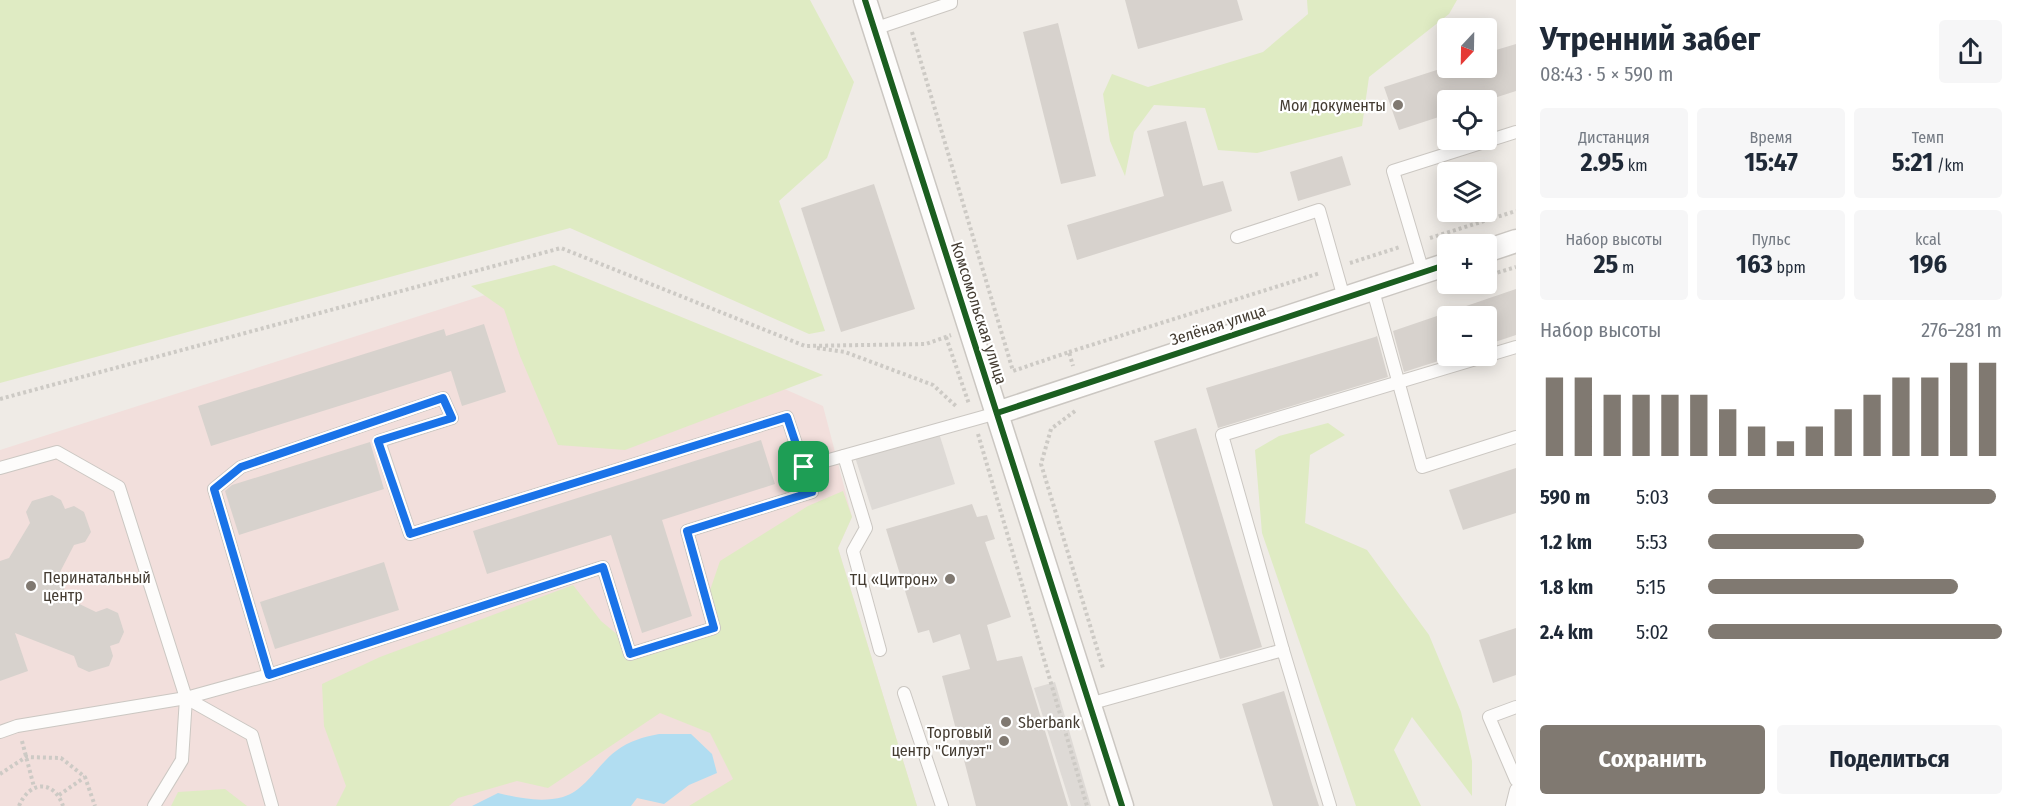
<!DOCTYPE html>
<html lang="ru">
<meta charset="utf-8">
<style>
:root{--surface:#fff;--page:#f6f6f7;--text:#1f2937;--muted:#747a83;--accent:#807971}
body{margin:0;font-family:"Fira Sans Condensed",sans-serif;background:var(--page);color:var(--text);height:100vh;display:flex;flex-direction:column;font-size:22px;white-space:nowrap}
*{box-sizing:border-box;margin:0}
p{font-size:20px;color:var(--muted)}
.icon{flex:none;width:33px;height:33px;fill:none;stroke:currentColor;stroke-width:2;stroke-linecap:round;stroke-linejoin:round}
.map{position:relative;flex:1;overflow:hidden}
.panel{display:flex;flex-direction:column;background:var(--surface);width:510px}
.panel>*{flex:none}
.needle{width:39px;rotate:202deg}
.tools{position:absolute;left:1437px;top:18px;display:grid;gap:12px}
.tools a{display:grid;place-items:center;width:60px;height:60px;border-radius:6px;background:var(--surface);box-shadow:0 3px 15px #0003;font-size:30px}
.pin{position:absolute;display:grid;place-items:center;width:51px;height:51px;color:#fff;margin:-26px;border-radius:12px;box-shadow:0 3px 9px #0006}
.round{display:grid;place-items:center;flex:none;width:63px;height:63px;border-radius:6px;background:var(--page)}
.overview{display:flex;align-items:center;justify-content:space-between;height:102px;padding:0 24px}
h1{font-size:33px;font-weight:700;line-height:45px}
.figures{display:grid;grid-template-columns:repeat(3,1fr);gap:9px;height:102px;padding:6px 24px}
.figures div{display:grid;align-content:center;border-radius:6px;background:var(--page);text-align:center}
.figures b{font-size:26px;font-weight:700}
.figures small{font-size:16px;font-weight:400}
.figures p{font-size:16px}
.chart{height:168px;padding:12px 24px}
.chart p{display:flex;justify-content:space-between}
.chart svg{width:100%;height:108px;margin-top:6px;stroke:var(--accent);stroke-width:6}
.primary-button{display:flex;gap:12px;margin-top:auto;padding:12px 24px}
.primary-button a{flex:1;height:69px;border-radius:6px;background:var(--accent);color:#fff;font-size:24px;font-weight:700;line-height:69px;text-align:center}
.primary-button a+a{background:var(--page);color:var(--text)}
ul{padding:0 24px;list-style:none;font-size:20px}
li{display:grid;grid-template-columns:96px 72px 1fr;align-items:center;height:45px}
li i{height:15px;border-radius:8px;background:var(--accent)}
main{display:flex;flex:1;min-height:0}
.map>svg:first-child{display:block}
.medical{fill:#f2dfdc}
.green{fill:#dfebc3}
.parking{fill:#dedad6}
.water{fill:#b1ddf1}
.building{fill:#d7d2cd}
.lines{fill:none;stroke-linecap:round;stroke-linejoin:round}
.service-casing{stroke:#cbc7c2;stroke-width:14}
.minor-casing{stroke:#cbc7c2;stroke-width:25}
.path{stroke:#cdcac5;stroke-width:4;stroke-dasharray:3 3;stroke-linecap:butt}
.service{stroke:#fdfcfb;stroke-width:12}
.minor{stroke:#fdfcfb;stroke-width:22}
.cycleway-casing{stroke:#fff;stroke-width:10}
.cycleway{stroke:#1b5e20;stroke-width:6}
.route-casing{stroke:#fff;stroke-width:12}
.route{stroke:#1a73e8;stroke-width:8}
.poi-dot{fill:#807971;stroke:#fff;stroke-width:2}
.labels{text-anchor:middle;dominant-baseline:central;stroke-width:4.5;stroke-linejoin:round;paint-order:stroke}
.poi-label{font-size:16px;fill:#443c32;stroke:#fff;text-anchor:end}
.street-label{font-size:16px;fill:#443c32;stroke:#fff}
</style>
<main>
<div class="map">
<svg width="1516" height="806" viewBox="0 0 1516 806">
<rect width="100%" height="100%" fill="#efebe6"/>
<path class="medical" d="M 535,279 L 823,406 L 852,517 L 838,548 L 917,806 L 0,806 L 0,450 Z"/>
<g class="green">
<path d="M 0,0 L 810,0 L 854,82 L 827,158 L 779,201 L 825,331 L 809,334 L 570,228 L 0,383 Z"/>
<path d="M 1307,0 L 1457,0 L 1449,14 L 1369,77 L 1362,126 L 1257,153 L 1218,150 L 1205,108 L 1154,105 L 1134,132 L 1125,176 L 1110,141 L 1103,94 L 1112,74 L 1148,87 L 1263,52 L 1308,14 Z"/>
<path d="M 554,265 L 823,375 L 625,450 L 558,445 L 520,356 L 504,309 L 471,286 Z"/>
<path d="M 1328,423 L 1345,435 L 1310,455 L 1305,523 L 1367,550 L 1429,635 L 1461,712 L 1472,761 L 1472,796 L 1412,717 L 1394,750 L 1421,806 L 1356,806 L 1262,533 L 1255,450 L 1279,436 Z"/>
<path d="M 843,491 L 852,517 L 838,548 L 917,806 L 689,806 L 733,779 L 710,733 L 660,713 L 548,788 L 517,781 L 458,798 L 449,806 L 336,806 L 346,786 L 324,726 L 322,684 L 380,657 L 573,585 L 601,621 L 641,654 L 703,632 L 708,613 L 707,599 L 720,561 L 808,506 Z"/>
<path d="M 225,789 L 247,806 L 171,806 L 178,792 Z"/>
</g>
<g class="parking">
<path d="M 938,430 L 955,484 L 872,510 L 854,454 Z"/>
<path d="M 1055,682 L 1091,806 L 1071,806 L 1034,688 Z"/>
</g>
<path class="water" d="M 659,734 L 691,734 L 712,754 L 717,773 L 689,785 L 664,804 L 637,798 L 631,806 L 472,806 L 498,793 C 519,798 541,803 563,797 C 586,790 598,764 616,751 C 629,741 643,737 659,734 Z"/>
<g class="building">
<path d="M 1125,0 L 1237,0 L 1243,20 L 1138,49 Z"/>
<path d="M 1058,23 L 1096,176 L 1061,184 L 1023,32 Z"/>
<path d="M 1516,44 L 1516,91 L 1488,100 L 1448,100 L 1448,114 L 1399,130 L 1384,87 L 1443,68 L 1486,68 L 1486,53 Z"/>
<path d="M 1186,121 L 1203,186 L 1223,181 L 1232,211 L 1077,260 L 1067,225 L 1164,196 L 1147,131 Z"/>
<path d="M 1342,156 L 1351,185 L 1298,201 L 1290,172 Z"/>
<path d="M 874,184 L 915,309 L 841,332 L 801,208 Z"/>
<path d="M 1516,289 L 1516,335 L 1486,345 L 1486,316 L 1448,316 L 1448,358 L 1404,372 L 1393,331 Z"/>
<path d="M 484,324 L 506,392 L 462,406 L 451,371 L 211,446 L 198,406 L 444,329 L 446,336 Z"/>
<path d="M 1375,337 L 1377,336 L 1388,377 L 1218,428 L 1206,388 Z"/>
<path d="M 1196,428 L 1262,647 L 1220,659 L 1154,441 Z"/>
<path d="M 761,440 L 775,484 L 662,520 L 692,616 L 642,633 L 611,535 L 487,574 L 473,531 Z"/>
<path d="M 370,442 L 384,489 L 239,535 L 225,491 L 232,485 Z"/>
<path d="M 1516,468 L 1516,513 L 1463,530 L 1449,490 Z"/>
<path d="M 52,495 L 61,500 L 65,509 L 74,506 L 84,512 L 91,532 L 85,542 L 74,545 L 59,574 L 67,598 L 96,612 L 107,608 L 118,613 L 124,632 L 119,643 L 110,646 L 113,656 L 109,666 L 89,672 L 78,667 L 74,656 L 15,633 L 28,671 L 0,681 L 0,561 L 9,558 L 30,523 L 26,512 L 32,501 Z"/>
<path d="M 972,504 L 977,517 L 987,515 L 995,539 L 985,542 L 1011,617 L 987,625 L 997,661 L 1022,656 L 1068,806 L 976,806 L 942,676 L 970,669 L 960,634 L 933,643 L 929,630 L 918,633 L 886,529 Z"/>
<path d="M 384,562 L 399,610 L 275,649 L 260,602 Z"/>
<path d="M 1516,628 L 1516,675 L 1493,683 L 1479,640 Z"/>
<path d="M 1284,691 L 1311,781 L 1319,806 L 1273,806 L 1242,704 Z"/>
</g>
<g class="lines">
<g class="service-casing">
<g id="service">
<path d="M 874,29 L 951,3 L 951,0"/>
<path d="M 1237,237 L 1319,210 L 1344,298"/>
<path d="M 1423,272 L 1393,171 L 1516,132"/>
<path d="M 1372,287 L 1422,467 L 1516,437"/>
<path d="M 844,456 L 866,528 L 853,551 L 880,650"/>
<path d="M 804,467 L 997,413"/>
<path d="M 0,468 L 57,452 L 119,487 L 186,698 L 182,760 L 154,806"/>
<path d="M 1283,650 L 1222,435 L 1516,347"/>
<path d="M 904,693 L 942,806"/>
<path d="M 186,698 L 269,675 L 214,489 L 241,467 L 443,398 L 452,418 L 379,441 L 410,534 L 787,417 L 812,492 L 687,531 L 714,628 L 630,654 L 603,567 L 269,675"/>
<path d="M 1089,704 L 1283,650 L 1330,806"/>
<path d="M 1516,707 L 1489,717 L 1516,780"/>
<path d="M 0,732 L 17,726 L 186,698 L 252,735 L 272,806"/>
<path d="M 1512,806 L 1516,790"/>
</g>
</g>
<g class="minor-casing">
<g id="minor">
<path d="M 865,0 L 1122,806"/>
<path d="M 1486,251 L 1516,241"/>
<path d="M 997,413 L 1448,264"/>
</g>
</g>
<g class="path">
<path d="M 912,32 L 1013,371 L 1069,352 L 1073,366"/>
<path d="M 1430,238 L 1516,211"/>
<path d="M 1350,263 L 1400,247"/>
<path d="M 1486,276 L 1516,267"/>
<path d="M 946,337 L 969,404"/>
<path d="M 817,348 L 845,352 L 933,385 L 957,407"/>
<path d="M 1069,352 L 1320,273"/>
<path d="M 0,399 L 561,248 L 805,346 L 926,344 L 951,335"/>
<path d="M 1075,411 L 1051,429 L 1041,464 L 1103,668"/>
<path d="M 978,434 L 1087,806"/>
<path d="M 22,741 L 34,787"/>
<path d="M 0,774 L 26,757 L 61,758 L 85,777 L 95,806"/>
<path d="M 59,795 L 85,777"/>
<path d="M 19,806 C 29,781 54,779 63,806"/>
</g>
<use href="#service" class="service"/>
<use href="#minor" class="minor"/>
<g class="cycleway-casing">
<g id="cycleway">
<path d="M 865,0 L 1122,806"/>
<path d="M 997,413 L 1448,264"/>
</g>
</g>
<use href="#cycleway" class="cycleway"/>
</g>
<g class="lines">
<g class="route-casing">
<path id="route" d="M 443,398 L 452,418 L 378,441 L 410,534 L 787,417 L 812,492 L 687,531 L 714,628 L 630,654 L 603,567 L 269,675 L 214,489 L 241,467 Z"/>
</g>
<use href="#route" class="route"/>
</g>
<g class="poi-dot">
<circle cx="1398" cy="105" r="6"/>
<circle cx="950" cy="579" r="6"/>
<circle cx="31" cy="586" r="6"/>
<circle cx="1006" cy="722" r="6"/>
<circle cx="1004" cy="741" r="6"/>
</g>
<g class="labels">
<g class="poi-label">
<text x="1386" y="105">Мои документы</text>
<text x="43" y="577" text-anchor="start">Перинатальный<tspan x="43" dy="18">центр</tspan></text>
<text x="938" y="579">ТЦ «Цитрон»</text>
<text x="1018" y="722" text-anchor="start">Sberbank</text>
<text x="992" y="732">Торговый<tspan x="992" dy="18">центр "Силуэт"</tspan></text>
</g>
<g class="street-label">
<text transform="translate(979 313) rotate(72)">Комсомольская улица</text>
<text transform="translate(1218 325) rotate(-18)">Зелёная улица</text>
</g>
</g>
</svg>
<div class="tools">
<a><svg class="needle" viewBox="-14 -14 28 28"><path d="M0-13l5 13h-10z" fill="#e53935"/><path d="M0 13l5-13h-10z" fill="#747a83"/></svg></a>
<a><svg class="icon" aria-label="locate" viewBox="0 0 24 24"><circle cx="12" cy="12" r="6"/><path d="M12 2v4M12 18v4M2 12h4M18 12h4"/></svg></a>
<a><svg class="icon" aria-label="layers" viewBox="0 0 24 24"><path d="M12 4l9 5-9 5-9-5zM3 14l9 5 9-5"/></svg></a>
<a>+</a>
<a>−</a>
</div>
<div class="pin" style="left:804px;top:467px;background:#1e9e55"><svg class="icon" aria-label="arrive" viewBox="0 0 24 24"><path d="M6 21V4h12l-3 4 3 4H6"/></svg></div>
</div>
<section class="panel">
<div class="overview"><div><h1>Утренний забег</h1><p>08:43 · 5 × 590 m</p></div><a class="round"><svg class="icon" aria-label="share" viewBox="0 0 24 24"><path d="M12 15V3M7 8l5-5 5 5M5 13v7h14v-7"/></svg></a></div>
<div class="figures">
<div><p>Дистанция</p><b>2.95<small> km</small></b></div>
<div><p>Время</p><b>15:47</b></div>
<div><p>Темп</p><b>5:21<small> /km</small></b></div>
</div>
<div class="figures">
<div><p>Набор высоты</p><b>25<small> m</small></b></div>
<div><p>Пульс</p><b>163<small> bpm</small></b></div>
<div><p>kcal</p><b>196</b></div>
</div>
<div class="chart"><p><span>Набор высоты</span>276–281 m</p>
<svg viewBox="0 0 160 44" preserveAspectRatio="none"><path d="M5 44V12M15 44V12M25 44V19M35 44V19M45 44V19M55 44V19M65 44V25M75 44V32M85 44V38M95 44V32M105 44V25M115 44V19M125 44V12M135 44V12M145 44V6M155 44V6"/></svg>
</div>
<ul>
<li><b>590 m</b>5:03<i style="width:98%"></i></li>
<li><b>1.2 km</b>5:53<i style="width:53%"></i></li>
<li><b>1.8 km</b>5:15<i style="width:85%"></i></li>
<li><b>2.4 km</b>5:02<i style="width:100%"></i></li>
</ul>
<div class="primary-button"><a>Сохранить</a><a>Поделиться</a></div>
</section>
</main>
